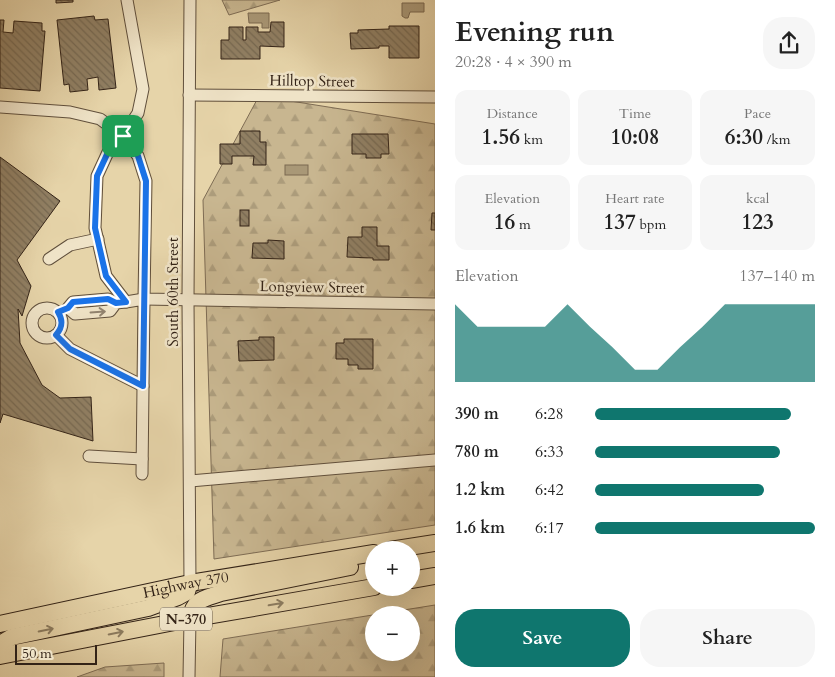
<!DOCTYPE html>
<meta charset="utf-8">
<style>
:root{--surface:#fff;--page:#f6f6f6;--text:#222;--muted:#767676;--accent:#0f766e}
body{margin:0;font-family:Cardo,serif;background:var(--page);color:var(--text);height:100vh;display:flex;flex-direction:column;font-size:19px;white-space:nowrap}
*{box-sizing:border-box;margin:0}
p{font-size:16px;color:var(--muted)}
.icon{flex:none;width:28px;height:28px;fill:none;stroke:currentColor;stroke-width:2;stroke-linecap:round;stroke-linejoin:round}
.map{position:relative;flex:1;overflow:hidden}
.drawer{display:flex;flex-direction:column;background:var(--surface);width:400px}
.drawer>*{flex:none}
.controls{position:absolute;left:365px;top:541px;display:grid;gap:10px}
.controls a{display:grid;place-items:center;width:55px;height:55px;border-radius:50%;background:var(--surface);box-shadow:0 5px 20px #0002;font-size:25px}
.scale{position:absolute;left:15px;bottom:12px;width:82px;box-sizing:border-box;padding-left:5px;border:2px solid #332317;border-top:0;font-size:14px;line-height:18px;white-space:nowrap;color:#332317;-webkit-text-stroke:4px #efe3c7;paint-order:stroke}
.pin{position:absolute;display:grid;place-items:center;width:42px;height:42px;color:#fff;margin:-21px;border-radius:10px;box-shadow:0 2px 8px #0006}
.round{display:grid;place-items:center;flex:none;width:52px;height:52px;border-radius:20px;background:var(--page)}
.head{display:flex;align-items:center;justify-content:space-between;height:85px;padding:0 20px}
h1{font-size:28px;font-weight:600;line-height:38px}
.figures{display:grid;grid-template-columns:repeat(3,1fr);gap:8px;height:85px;padding:5px 20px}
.figures div{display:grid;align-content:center;border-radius:12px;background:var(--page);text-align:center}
.figures b{font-size:21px;font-weight:600}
.figures small{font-size:14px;font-weight:400}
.figures p{font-size:14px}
.chart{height:140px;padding:10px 20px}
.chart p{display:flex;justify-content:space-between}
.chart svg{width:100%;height:90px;margin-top:5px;fill:var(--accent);opacity:.7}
.primary-button{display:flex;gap:10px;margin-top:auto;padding:10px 20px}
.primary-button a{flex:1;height:58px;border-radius:20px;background:var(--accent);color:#fff;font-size:20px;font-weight:600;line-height:58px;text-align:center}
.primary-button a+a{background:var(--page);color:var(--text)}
ul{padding:0 20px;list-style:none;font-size:16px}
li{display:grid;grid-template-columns:80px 60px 1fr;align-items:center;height:38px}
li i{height:12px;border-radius:6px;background:var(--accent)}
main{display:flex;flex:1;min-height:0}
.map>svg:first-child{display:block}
.forest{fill:url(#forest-firs);stroke:#7e6c54;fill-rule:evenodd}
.water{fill:#a99877;stroke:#7a6951}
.building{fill:url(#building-back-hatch);stroke:#332317}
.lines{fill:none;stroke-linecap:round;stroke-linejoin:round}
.minor-casing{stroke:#604f3c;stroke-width:13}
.highway-casing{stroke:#332317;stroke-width:18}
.minor{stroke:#efe3c7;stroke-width:11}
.highway{stroke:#e6d4a9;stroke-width:16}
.oneway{stroke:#91836f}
.oneway2{stroke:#8c7c60}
.route-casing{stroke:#fff;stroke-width:10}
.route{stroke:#1a73e8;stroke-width:6}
.labels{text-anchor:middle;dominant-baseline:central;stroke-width:5;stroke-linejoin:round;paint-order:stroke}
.shield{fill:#efe3c7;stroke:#6b5d4c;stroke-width:1}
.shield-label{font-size:14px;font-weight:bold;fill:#332317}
.street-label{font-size:15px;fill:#332317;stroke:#efe3c7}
</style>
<main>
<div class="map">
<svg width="435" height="677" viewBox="0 0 435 677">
<defs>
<pattern id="forest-firs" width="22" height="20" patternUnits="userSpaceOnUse" patternTransform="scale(1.25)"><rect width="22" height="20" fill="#c8b690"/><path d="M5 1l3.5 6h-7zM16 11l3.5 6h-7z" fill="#ac9c7b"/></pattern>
<pattern id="building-back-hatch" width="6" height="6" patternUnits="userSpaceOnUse" patternTransform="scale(1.25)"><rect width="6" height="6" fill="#907f63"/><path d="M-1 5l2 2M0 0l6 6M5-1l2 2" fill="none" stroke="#766851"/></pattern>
</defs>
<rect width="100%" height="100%" fill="#e6d4a9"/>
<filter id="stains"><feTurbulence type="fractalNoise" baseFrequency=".004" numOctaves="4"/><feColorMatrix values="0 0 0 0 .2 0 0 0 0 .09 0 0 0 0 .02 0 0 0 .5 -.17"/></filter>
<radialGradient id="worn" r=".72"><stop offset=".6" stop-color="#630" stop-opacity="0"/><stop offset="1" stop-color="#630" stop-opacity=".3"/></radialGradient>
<g class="forest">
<path d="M 222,0 L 280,0 L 229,15 Z"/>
<path d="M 259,96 L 435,124 L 435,525 L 214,559 L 203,200 Z"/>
<path d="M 435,605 L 435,677 L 220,677 L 223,639 ZM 374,615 L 411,615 L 411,652 L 374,652 Z"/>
<path d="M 164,663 L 164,677 L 77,677 L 105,667 Z"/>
</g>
<g class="water">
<path d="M 402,3 L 424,3 L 424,12 L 410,12 L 408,18 L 405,18 L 402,16 Z"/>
<path d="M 248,13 L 269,13 L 269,28 L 262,28 L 262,23 L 249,23 Z"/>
<rect x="285" y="165" width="23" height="10"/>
</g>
<g class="building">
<path d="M 56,0 L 73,0 L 73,2 L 56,3 Z"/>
<path d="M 94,16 L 95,20 L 108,19 L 116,88 L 99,90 L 98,77 L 87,79 L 88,90 L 70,92 L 69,84 L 64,85 L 57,20 Z"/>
<path d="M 0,20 L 4,20 L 3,32 L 13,33 L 14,21 L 42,23 L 42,31 L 45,31 L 40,91 L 0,88 Z"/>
<path d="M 271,22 L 284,22 L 284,47 L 260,46 L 260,59 L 221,59 L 221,40 L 229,40 L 229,27 L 243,27 L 243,40 L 246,40 L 246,27 L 258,27 L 258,32 L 270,32 Z"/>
<path d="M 389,26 L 419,26 L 419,58 L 389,58 L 389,46 L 379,46 L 379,48 L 351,49 L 350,33 L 358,33 L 358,30 L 389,29 Z"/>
<path d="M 240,131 L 260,131 L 260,142 L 266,142 L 266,165 L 253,165 L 254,156 L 232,156 L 232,164 L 220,164 L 220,144 L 240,144 Z"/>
<path d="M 352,134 L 388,134 L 389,154 L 381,154 L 381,158 L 366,158 L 366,154 L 352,154 Z"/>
<path d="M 0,157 L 60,201 L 17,260 L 31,286 L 22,316 L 18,309 L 20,343 L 42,385 L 60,398 L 91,397 L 93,441 L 3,414 L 0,423 Z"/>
<rect x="240" y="210" width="9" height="16"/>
<path d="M 432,213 L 435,213 L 435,230 L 431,230 Z"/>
<path d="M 362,227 L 377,227 L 377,246 L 389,246 L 389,260 L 373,260 L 373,258 L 347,257 L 348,237 L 362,237 Z"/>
<path d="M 268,240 L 284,241 L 284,259 L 252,258 L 253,243 L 268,243 Z"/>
<path d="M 259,337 L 274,337 L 274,360 L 239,361 L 238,341 L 259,340 Z"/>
<path d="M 344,339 L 373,339 L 373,369 L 358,369 L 358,365 L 348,365 L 348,359 L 336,359 L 336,343 L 344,343 Z"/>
</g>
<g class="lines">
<g class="minor-casing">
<g id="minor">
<path d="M 127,0 L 143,89 L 138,113 L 123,136 L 109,150 L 97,176 L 95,228 L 106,276 L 126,302 L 144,299 L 142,474"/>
<path d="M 189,95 L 435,97"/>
<path d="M 0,107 L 70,112 L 100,119 L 123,136 L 138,156 L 146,181 L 144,299 L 435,304"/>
<path d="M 49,259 L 70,245 L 98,239"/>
<path d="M 116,303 L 110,311 L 75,314 L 68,308 L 73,302 L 108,299 L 116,303 L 126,302"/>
<circle cx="47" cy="323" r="15"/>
<path d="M 56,335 L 70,349 L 143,386"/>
<path d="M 89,456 L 142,459"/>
<path d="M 190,481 L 435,460"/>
<path d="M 190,583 L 188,300 L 190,0"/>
<path d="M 189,677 L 190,619"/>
</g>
</g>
<g class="highway-casing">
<g id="highway">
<path d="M 390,550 L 435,543"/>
<path d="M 411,580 L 435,576"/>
<path d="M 190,619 C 194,599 203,599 221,593 L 350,567"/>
<path id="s1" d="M 0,624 L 190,583 L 374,553"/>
<path d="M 0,644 L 12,637 L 148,608 L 178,597 L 187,592 L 189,585"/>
<path d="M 0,656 L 190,619 L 374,587"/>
</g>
</g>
<use href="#minor" class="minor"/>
<use href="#highway" class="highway"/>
</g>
<defs><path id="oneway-shaft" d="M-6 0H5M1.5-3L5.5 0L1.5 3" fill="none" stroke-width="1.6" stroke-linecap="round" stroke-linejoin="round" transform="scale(1.25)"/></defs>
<use class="oneway" href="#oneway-shaft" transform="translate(98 312) rotate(-4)"/>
<g class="oneway2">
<use href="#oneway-shaft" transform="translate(276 604) rotate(-10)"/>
<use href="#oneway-shaft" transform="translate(46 630) rotate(-12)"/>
<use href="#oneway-shaft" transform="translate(116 633) rotate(-11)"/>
</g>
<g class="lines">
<g class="route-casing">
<path id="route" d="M 123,136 L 138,156 L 146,181 L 143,386 L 70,349 L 56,335 C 63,327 63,320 58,312 L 68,308 L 73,302 L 108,299 L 116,303 L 126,302 L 106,276 L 95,228 L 97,176 L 109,150 Z"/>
</g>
<use href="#route" class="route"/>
</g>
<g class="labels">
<rect class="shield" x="160" y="607.5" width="52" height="23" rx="4"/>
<g class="shield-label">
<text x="186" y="619">N-370</text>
</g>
<g class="street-label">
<text transform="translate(312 81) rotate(1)">Hilltop Street</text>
<text transform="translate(312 287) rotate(1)">Longview Street</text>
<text transform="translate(173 292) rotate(-90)">South 60th Street</text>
<text stroke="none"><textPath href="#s1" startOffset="190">Highway 370</textPath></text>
</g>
</g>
<rect width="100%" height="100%" filter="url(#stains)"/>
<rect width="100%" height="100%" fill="url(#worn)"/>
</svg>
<div class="controls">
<a>+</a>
<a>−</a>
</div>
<div class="scale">50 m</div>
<div class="pin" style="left:123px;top:136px;background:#1e9e55"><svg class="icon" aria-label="arrive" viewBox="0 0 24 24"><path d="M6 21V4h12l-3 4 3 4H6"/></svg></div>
</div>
<section class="drawer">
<div class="head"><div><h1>Evening run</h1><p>20:28 · 4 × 390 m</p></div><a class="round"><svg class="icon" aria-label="share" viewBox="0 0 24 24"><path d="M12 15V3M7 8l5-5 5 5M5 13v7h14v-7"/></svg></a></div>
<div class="figures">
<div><p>Distance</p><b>1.56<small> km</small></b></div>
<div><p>Time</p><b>10:08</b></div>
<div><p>Pace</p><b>6:30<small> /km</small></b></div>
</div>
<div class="figures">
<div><p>Elevation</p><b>16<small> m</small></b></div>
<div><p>Heart rate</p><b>137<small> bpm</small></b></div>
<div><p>kcal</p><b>123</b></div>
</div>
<div class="chart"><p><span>Elevation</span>137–140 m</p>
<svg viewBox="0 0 160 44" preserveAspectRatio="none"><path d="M0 44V6L10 17L20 17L30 17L40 17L50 6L60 17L70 27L80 38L90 38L100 27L110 17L120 6L130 6L140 6L150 6L160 6V44z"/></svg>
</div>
<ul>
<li><b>390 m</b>6:28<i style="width:89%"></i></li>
<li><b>780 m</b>6:33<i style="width:84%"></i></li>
<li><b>1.2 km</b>6:42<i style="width:77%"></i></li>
<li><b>1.6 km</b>6:17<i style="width:100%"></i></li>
</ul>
<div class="primary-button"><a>Save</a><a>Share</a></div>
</section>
</main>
